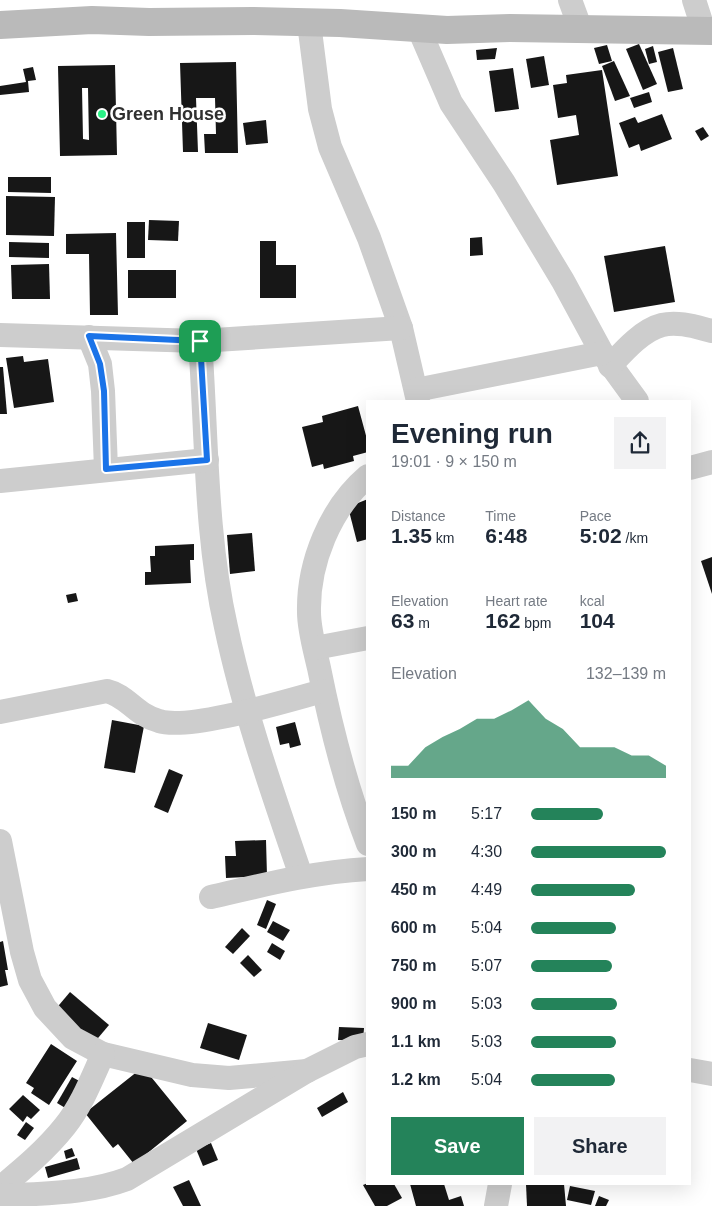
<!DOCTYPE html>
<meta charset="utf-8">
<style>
:root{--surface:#fff;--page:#f2f2f3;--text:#1f2937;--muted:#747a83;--accent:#24835a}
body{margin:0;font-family:Arial,sans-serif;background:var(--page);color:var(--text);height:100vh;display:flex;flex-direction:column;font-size:19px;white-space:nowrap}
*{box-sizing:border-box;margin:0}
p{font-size:16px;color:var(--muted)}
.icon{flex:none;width:28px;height:28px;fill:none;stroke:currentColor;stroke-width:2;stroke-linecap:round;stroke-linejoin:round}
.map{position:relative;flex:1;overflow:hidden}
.sheet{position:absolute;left:366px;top:400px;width:325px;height:785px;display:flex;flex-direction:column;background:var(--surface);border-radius:0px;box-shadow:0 5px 20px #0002}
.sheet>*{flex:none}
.pin{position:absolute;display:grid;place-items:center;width:42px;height:42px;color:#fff;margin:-21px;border-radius:10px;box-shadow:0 2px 8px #0006}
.round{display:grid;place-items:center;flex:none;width:52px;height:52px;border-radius:0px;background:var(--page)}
.headline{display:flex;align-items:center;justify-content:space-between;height:85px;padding:0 25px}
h1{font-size:28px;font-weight:700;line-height:38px}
.metrics{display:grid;grid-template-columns:repeat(3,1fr);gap:8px;height:85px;padding:5px 25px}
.metrics div{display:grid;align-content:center}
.metrics b{font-size:21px;font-weight:700}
.metrics small{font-size:14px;font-weight:400}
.metrics p{font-size:14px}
.chart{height:140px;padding:10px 25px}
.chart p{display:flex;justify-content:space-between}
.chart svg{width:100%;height:90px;margin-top:5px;fill:var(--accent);opacity:.7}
.primary-button{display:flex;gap:10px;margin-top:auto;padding:10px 25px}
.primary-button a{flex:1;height:58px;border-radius:0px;background:var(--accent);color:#fff;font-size:20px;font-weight:700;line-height:58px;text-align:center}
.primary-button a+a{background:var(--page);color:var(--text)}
ul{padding:0 25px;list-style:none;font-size:16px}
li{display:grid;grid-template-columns:80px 60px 1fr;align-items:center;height:38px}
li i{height:12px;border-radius:6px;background:var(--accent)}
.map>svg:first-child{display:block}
.building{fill:#171717;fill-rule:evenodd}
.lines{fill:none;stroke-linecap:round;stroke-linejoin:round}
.street{stroke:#cdcdcd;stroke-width:24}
.secondary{stroke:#bababa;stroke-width:28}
.route-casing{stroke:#fff;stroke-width:10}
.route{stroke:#1a73e8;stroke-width:6}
.poi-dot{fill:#29f085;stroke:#fff;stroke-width:2}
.labels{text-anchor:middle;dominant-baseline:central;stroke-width:5;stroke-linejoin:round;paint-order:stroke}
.poi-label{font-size:18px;font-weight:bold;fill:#303030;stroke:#fff;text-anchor:start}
</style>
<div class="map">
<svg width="712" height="1206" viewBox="0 0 712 1206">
<rect width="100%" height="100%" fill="#fff"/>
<g class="building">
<path d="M 639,44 L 657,84 L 643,90 L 626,49 Z"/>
<path d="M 607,45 L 612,61 L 599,64 L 594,48 Z"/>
<path d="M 653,46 L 657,62 L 649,64 L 645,49 Z"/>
<path d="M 497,48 L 495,59 L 477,60 L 476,50 Z"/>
<path d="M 673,48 L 683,89 L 668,92 L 658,52 Z"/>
<path d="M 544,56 L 549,85 L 531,88 L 526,59 Z"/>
<path d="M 614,61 L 630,96 L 615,101 L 602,66 Z"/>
<path d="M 236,62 L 238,153 L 205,153 L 204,134 L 216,134 L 215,98 L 196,98 L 198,152 L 183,152 L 180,63 Z"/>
<path d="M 115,65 L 117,155 L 60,156 L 58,66 ZM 82,88 L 88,88 L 89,140 L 83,139 Z"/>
<path d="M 33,67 L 36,80 L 28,81 L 29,92 L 0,95 L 0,86 L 26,82 L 23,69 Z"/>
<path d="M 513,68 L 519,109 L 495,112 L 489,71 Z"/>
<path d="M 602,70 L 618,176 L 557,185 L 550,140 L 579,135 L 576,115 L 558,118 L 553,85 L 567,83 L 566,75 Z"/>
<path d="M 649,92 L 652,102 L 634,108 L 630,98 Z"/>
<path d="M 662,114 L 672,139 L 641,151 L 639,144 L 629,148 L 619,123 L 635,117 L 638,123 Z"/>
<path d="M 266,120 L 268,143 L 246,145 L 243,123 Z"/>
<path d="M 703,127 L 709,136 L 701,141 L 695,131 Z"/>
<path d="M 8,177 L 51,177 L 51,193 L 8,192 Z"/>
<path d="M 6,196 L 55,197 L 54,236 L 6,235 Z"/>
<path d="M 149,220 L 179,221 L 178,241 L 148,240 Z"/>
<rect x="127" y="222" width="18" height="36"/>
<path d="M 116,233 L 118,315 L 90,315 L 89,254 L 66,254 L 66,234 Z"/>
<path d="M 482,237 L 483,255 L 470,256 L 470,238 Z"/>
<path d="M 260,241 L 276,241 L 276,265 L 296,265 L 296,298 L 260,298 Z"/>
<path d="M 9,242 L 49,243 L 49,258 L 9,257 Z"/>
<path d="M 665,246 L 675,302 L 614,312 L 604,256 Z"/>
<path d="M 49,264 L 50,299 L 12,299 L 11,265 Z"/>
<rect x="128" y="270" width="48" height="28"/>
<path d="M 23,356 L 24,362 L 48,359 L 54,402 L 14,408 L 6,358 Z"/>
<path d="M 0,367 L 3,367 L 7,414 L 0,414 Z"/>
<path d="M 358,406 L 368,443 L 368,452 L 353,456 L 354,461 L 324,469 L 323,464 L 312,467 L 302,427 L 323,422 L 322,416 Z"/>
<path d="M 368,499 L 368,539 L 357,542 L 348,507 Z"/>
<path d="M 252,533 L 255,571 L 230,574 L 227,535 Z"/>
<path d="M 194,544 L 194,560 L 190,560 L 191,583 L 145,585 L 145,572 L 151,572 L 150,556 L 155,556 L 155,546 Z"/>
<path d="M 712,557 L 712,594 L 701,561 Z"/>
<path d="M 76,593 L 78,601 L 68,603 L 66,595 Z"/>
<path d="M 112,720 L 144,726 L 135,773 L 104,768 Z"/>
<path d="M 295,722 L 301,745 L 290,748 L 289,743 L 280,745 L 276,727 Z"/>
<path d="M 169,769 L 183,775 L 168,813 L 154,807 Z"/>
<path d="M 266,840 L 267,876 L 226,878 L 225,856 L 236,856 L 235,841 Z"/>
<path d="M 267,900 L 276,904 L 266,929 L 257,925 Z"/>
<path d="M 273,921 L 290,930 L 283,941 L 267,932 Z"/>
<path d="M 242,928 L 250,936 L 233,954 L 225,947 Z"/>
<path d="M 3,941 L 8,970 L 5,970 L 8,985 L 0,987 L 0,942 Z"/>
<path d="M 272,943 L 285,951 L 280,960 L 267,952 Z"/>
<path d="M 248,955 L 262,970 L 254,977 L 240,963 Z"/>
<path d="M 70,992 L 109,1025 L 93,1044 L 54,1011 Z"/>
<path d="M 208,1023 L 247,1035 L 239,1060 L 200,1048 Z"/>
<path d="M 339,1027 L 364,1028 L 363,1041 L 338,1040 Z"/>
<path d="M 51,1044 L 77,1061 L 49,1105 L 31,1093 L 34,1088 L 26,1083 Z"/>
<path d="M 143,1067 L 187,1121 L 134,1164 L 118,1144 L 113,1148 L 85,1113 Z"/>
<path d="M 72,1077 L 83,1083 L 67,1109 L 57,1103 Z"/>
<path d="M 343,1092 L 348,1102 L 322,1117 L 317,1108 Z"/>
<path d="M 23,1095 L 40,1110 L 31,1119 L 27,1116 L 23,1122 L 9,1109 Z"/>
<path d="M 26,1122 L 34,1128 L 25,1140 L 17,1135 Z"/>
<path d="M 211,1143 L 218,1160 L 203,1166 L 196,1149 Z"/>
<path d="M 72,1148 L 75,1156 L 66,1159 L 64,1151 Z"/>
<path d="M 77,1158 L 80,1169 L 48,1178 L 45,1167 Z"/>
<path d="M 189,1180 L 201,1206 L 183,1206 L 173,1187 Z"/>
<path d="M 368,1183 L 394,1184 L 402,1198 L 387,1206 L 375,1206 L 363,1185 Z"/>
<path d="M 410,1184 L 444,1184 L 449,1200 L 461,1196 L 464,1206 L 416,1206 Z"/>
<path d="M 526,1184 L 564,1184 L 566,1206 L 527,1206 Z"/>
<path d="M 570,1186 L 595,1191 L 591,1205 L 567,1200 Z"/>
<path d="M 599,1196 L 609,1200 L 606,1206 L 595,1206 Z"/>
</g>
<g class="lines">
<g class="street">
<path d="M 570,0 L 581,30"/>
<path d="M 694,0 L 704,31"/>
<path d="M 309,23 L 320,109 L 330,147 L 369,238 L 401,328 L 418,401"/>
<path d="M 419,29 L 451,103 L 504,183 L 563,281 L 602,353 L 637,401"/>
<path d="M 0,335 L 200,341 L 401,328"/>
<path d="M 89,337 L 100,364 L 103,391 L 106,469"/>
<path d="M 200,341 C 207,436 205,534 226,627 C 244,712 273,794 301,876"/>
<path d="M 610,366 C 623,352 642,330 662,325 C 678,321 696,327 712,331"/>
<path d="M 416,390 L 602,353"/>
<path d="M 690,468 L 712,462"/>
<path d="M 368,476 C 330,508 308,563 309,612 C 309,630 315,650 319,668 C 331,728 346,787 368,844"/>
<path d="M 0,481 L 207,460"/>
<path d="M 315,648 L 368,638"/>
<path d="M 0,712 L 107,691 C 128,696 134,714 159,721 C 189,731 289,700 323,691"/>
<path d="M 0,841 L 22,952 L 30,980 L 45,1008 L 73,1038 L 103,1054 L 192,1075 L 229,1078 L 307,1071"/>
<path d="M 211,897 C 263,885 314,872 368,869"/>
<path d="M 690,1070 L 712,1074"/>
<path d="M 0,1188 C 23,1169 46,1150 65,1126 C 82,1105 92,1078 103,1054"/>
<path d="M 0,1196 C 43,1193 87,1194 127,1179 L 307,1071 L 355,1047 L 368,1044"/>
<path d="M 496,1206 L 500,1184"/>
</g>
<path class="secondary" d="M 0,25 L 92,20 L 149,22 L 253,21 L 340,23 L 447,30 L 510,28 L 712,31"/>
</g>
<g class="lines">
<g class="route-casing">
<path id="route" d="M 89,336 L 200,341 L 207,460 L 106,469 L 104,391 L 100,364 Z"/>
</g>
<use href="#route" class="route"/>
</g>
<circle class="poi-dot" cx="102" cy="114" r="5"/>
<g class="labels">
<g class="poi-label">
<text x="112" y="114">Green House</text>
</g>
</g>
</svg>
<div class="pin" style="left:200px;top:341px;background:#1e9e55"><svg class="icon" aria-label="arrive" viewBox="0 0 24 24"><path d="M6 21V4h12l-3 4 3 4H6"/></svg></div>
<section class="sheet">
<div class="headline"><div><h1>Evening run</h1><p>19:01 · 9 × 150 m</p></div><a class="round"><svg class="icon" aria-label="share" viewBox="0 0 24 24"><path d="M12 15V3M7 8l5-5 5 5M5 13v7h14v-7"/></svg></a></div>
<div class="metrics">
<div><p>Distance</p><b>1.35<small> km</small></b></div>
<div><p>Time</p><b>6:48</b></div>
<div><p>Pace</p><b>5:02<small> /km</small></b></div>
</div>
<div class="metrics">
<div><p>Elevation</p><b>63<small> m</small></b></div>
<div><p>Heart rate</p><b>162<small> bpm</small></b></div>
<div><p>kcal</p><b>104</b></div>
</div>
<div class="chart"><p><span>Elevation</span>132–139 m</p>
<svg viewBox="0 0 160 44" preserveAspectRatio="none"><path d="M0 44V38L10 38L20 29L30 24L40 20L50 15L60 15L70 11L80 6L90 15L100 20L110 29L120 29L130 29L140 33L150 33L160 38V44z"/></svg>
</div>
<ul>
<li><b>150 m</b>5:17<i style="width:53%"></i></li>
<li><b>300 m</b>4:30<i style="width:100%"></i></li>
<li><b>450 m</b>4:49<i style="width:77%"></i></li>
<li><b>600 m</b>5:04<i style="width:63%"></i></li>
<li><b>750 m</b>5:07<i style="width:60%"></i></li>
<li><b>900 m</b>5:03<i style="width:64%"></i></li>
<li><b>1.1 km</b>5:03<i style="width:63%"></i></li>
<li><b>1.2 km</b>5:04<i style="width:62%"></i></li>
</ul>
<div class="primary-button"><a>Save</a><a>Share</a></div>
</section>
</div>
